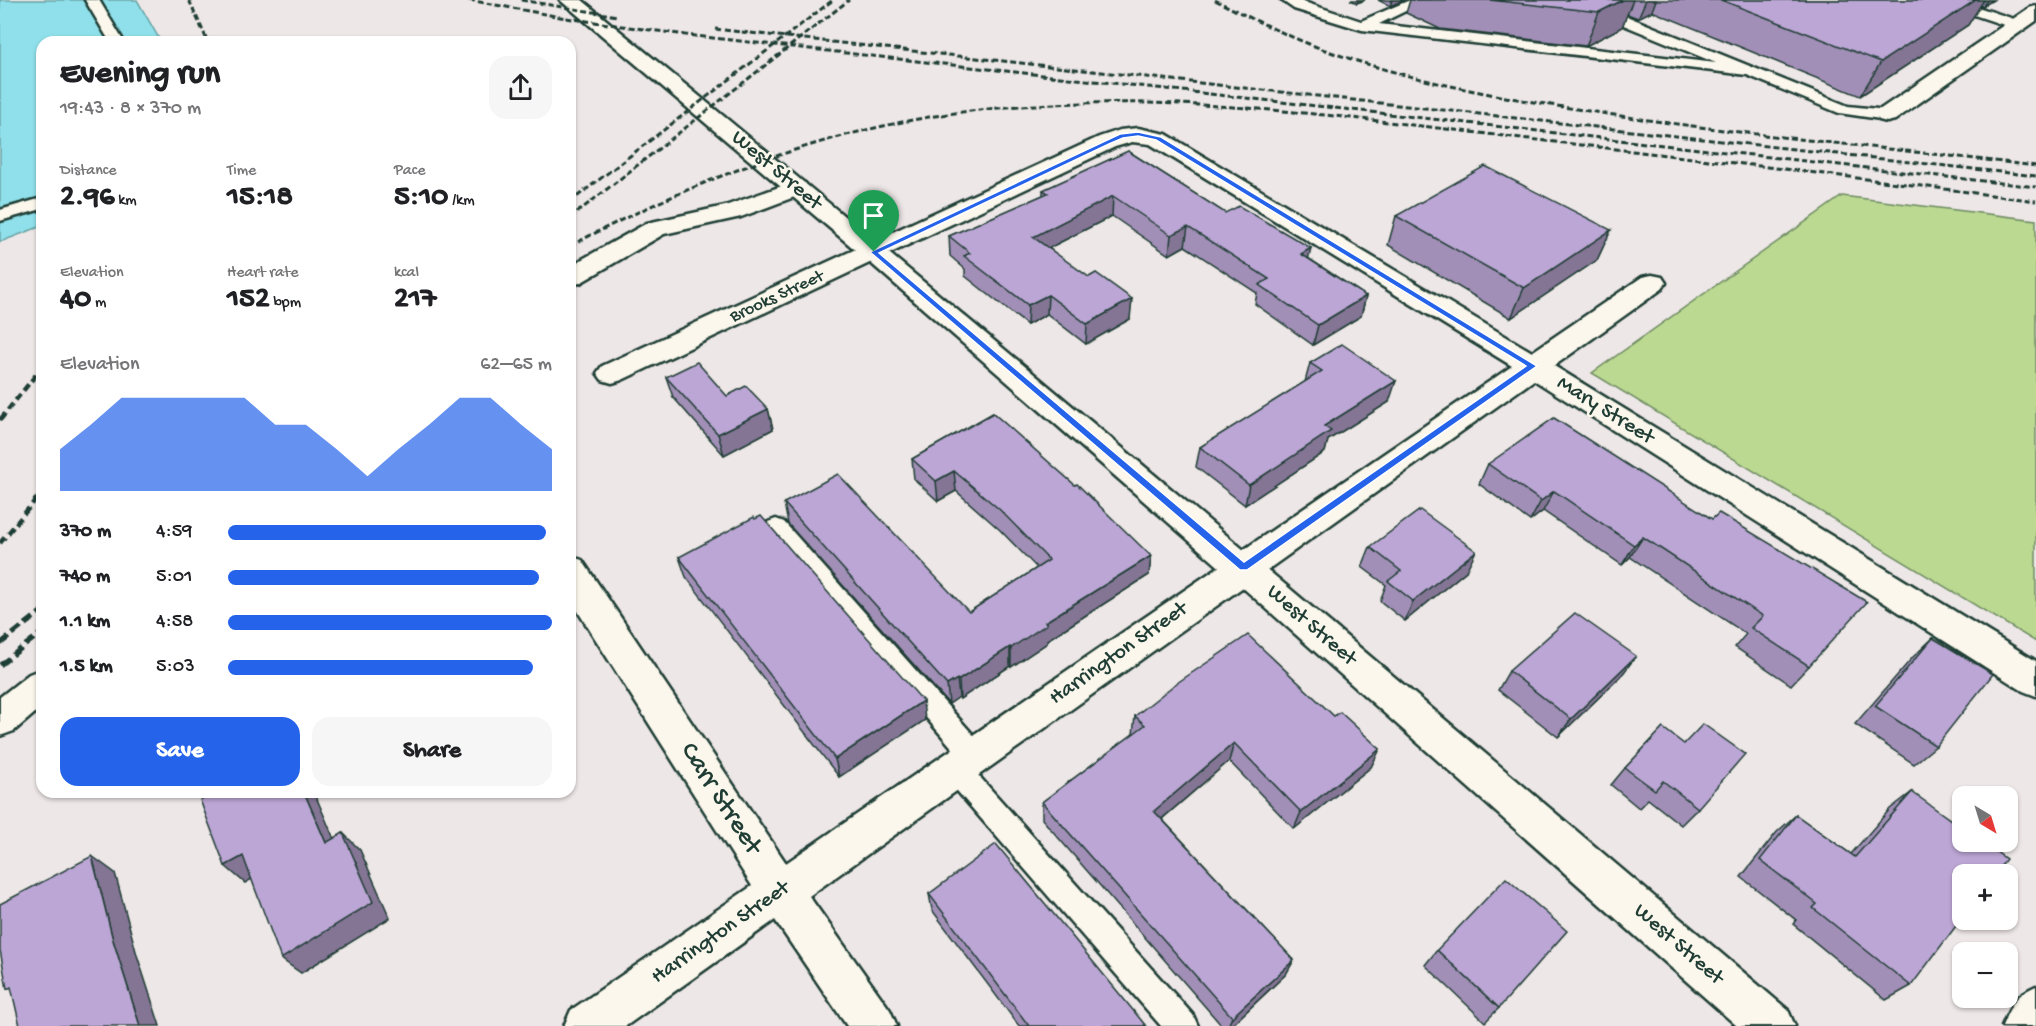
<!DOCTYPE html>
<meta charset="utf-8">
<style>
:root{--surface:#fff;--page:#f6f6f6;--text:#202124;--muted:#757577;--accent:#2563eb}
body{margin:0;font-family:"Gochi Hand",sans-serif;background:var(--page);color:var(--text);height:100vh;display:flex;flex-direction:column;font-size:22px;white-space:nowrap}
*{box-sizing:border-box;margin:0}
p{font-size:20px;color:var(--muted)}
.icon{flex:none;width:33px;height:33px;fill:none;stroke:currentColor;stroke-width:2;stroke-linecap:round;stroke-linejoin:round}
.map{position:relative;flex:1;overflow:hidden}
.panel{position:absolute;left:36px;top:36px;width:540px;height:762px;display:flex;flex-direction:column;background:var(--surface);border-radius:18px;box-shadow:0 2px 4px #0004}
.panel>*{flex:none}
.needle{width:39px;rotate:142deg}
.tools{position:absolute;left:1952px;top:786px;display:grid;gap:12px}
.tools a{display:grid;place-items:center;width:66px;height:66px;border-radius:12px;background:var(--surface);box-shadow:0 2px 4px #0004;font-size:30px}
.pin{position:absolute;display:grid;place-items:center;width:51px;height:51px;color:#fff;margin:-62px -26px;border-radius:50% 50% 50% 0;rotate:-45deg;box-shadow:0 0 6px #0007}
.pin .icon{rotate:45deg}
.round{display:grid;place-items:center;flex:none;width:63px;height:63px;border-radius:18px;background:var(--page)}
.head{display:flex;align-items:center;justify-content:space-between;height:102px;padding:0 24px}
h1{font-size:33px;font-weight:700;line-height:45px}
.stats{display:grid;grid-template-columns:repeat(3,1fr);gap:9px;height:102px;padding:6px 24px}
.stats div{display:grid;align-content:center}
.stats b{font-size:30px;font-weight:700}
.stats small{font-size:16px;font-weight:400}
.stats p{font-size:16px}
.chart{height:168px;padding:12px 24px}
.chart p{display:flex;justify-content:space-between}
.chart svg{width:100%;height:108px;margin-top:6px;fill:var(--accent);opacity:.7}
.action{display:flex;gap:12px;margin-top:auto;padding:12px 24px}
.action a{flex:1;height:69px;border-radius:18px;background:var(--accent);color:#fff;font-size:24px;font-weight:700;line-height:69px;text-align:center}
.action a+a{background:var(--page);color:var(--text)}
ul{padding:0 24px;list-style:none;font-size:20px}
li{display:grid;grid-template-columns:96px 72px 1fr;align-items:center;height:45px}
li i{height:15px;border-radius:8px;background:var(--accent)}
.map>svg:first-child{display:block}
.green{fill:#bbd991;stroke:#6d8b62;stroke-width:1.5}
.water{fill:#8fe0ea;stroke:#629fa1;stroke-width:1.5}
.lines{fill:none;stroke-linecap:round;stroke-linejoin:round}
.lane-casing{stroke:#1f3d34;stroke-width:5}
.street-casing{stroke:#1f3d34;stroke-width:5}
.secondary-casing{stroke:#1f3d34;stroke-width:5}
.lane{fill:#fbf7ec;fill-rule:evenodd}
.street{fill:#fbf7ec;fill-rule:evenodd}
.secondary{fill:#fbf7ec;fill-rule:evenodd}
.rail-far2{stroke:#1f3d34;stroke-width:3;stroke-dasharray:6 3;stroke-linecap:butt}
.rail-far1{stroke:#1f3d34;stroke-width:4.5;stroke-dasharray:8 4.5;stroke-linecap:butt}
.rail{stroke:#1f3d34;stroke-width:5;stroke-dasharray:11 5;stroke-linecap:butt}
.wall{fill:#a28fb7;stroke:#1f3d34;stroke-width:1.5}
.shaded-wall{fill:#847495;stroke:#1f3d34;stroke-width:1.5}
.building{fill:#bca6d5;stroke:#1f3d34;stroke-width:1.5}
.route{fill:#2563eb;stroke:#fff;stroke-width:1.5;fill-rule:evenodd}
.labels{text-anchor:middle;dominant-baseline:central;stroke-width:5;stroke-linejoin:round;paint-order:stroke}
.far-street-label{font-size:18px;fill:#1f3d34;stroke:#fbf7ec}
.street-label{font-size:22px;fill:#1f3d34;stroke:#fbf7ec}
.near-street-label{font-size:27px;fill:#1f3d34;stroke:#fbf7ec}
</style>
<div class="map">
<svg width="2036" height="1026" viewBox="0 0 2036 1026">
<rect width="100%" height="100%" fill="#eee7e7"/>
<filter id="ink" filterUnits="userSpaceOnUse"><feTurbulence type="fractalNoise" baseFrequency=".0167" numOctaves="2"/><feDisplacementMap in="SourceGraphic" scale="12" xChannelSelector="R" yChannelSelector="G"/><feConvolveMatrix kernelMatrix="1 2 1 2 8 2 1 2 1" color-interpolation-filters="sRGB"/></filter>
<g filter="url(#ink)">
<path class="green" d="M 1842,196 L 2036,220 L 2036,642 L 1592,373 Z"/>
<path class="water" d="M 0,0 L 137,0 L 161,42 L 42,42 L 42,226 L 0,242 Z"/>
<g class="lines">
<g class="lane-casing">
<g id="lane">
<path d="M 85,0 L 99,0 L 124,42 L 110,42 Z"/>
<path d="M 1281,0 L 1298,0 L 1361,21 L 1410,0 L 1428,0 L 1379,24 L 1716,63 L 1570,3 L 1568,0 L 1587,0 L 1848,106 L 1887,110 L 1895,115 L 1887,120 L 1839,113 L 1747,75 L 1362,30 L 1294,9 Z"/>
<path d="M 1936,0 L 1957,0 L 2023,22 L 2025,25 L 2018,29 L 2013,28 L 1938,3 Z"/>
<path d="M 42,198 L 42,209 L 0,221 L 0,210 Z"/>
<path d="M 776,519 L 784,522 L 984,747 L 988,755 L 984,763 L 975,767 L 969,765 L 1193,1015 L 1198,1026 L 1161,1026 L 945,777 L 942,768 L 945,759 L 955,756 L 961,758 L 768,534 L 765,528 L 768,522 Z"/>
</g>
</g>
<g class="street-casing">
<g id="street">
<path d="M 2036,6 L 2036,21 L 1895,120 L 1887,122 L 1879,120 L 1876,115 L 1879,110 L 2029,8 Z"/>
<path d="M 1138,128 L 1166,134 L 1532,352 L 1642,277 L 1652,275 L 1662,277 L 1666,283 L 1662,289 L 1554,366 L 2036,661 L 2036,696 L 2023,691 L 1534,380 L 809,896 L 890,1010 L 897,1026 L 847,1026 L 775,920 L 626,1026 L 564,1026 L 571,1010 L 752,886 L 570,599 L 570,556 L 582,560 L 786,863 L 1512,366 L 1150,144 L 1132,142 L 1115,147 L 622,380 L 612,383 L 602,380 L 597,373 L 602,366 L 1099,137 L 1120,130 Z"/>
<path d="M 796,181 L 805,183 L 808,188 L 805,193 L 741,217 L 664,234 L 580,283 L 570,285 L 570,266 L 647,223 L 725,206 Z"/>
<path d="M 42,669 L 42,707 L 14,731 L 0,736 L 0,697 L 29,674 Z"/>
<path d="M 2036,986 L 2036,1026 L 2002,1026 C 2011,1005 2015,995 2036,986 Z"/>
</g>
</g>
<g class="secondary-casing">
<path id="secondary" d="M 560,0 L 582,0 C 988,332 1388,671 1788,1010 L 1795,1026 L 1737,1026 L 1232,578 L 865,258 Z"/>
</g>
<use href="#lane" class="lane"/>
<use href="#street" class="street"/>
<use href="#secondary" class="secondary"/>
<g class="rail-far2">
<path d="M 189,0 L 208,42"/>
<path d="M 469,0 L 566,18 L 686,35 L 2036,187"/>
<path d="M 521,0 L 617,16"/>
<path d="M 1215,0 C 1246,16 1277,31 1309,44 C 1401,80 1499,97 1595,112 C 1741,135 1889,148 2036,166"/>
<path d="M 715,29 L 2036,176"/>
<path d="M 570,202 L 833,0"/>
<path d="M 570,218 L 849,0"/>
<path d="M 570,246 C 684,186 802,139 929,117 C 1126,84 1325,115 1521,138 C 1693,158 1865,178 2036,201"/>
</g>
<g class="rail-far1">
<path d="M 0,420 L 42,367"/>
<path d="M 0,543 L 42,492"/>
</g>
<g class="rail">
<path d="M 0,644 L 42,611"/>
<path d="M 0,665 L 42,632"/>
</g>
</g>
<g class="wall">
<path d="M 1350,0 L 1365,0 L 1357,3 Z"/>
<path d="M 1378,0 L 1404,0 L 1390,6 Z"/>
<path d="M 1410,0 L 1993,0 L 1983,6 L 1980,5 L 1968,25 L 1860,96 L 1652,11 L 1638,18 L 1627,14 L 1622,27 L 1586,46 L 1440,29 L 1406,13 Z"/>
<path d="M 1128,151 L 1225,213 L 1308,258 L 1366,296 L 1361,316 L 1313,345 L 1255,304 L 1257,293 L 1185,246 L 1169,255 L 1112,216 L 1049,248 L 1130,319 L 1086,344 L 1047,314 L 1027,325 L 965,276 L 965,269 L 950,256 L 949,236 L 1043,195 L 1043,190 Z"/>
<path d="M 1396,216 L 1611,230 L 1597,260 L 1511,318 L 1388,245 Z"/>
<path d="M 1310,363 L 1389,402 L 1328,440 L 1325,452 L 1245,505 L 1196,467 L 1200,447 L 1305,382 Z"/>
<path d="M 666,377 L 768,409 L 773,429 L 724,455 L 673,397 Z"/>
<path d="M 993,413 L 1151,556 L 1149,575 L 1047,640 L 1047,643 L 1011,667 L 1010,666 L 960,699 L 959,697 L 949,704 L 788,524 L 784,503 L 969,612 L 1037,568 L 1000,530 L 956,491 L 938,501 L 914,479 L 912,459 Z"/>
<path d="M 1488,464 L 1712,519 L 1809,666 L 1791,685 L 1735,647 L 1746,634 L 1630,557 L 1622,565 L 1543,511 L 1530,521 L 1479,484 Z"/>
<path d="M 1370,547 L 1466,571 L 1405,621 L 1380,601 L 1386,585 L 1362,567 Z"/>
<path d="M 679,557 L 925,720 L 839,777 L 686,577 Z"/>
<path d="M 1933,638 L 1936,746 L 1914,764 L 1855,724 L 1913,657 Z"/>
<path d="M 1509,671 L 1622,675 L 1558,737 L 1498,690 Z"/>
<path d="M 1135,716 L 1334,716 L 1380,749 L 1371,767 L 1294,829 L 1229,761 L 1162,819 L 1294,960 L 1286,974 L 1231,1026 L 1222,1026 L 1042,819 L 1042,802 L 1133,734 Z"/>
<path d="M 1663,728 L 1698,808 L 1681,825 L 1648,799 L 1639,808 L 1611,785 L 1625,768 Z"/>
<path d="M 1912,792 L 1911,986 L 1886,1000 L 1793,924 L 1796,920 L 1741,877 L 1777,832 L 1796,815 L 1851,854 L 1890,809 Z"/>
<path d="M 929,894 L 1146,1026 L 1019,1026 L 932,910 Z"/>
<path d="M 1437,950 L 1499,1008 L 1485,1022 L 1425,965 Z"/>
</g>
<g class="shaded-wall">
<path d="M 1358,0 L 1365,0 L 1357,3 Z"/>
<path d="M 1392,0 L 1404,0 L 1390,6 Z"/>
<path d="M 1623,0 L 1633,0 L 1622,27 L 1586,46 L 1599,12 Z"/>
<path d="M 1646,0 L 1656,0 L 1652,11 L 1638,18 Z"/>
<path d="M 1973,0 L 1984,0 L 1968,25 L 1860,96 L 1881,62 Z"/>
<path d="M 1987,0 L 1993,0 L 1983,6 Z"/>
<path d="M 1113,196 L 1112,216 L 1033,256 L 1033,237 Z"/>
<path d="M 1188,227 L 1185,246 L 1169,255 L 1171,235 Z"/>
<path d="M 1611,230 L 1597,260 L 1511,318 L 1524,288 Z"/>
<path d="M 1311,248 L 1306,268 L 1301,254 Z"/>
<path d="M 1048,295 L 1047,314 L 1027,325 L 1028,305 Z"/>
<path d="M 1366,296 L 1361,316 L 1313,345 L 1318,325 Z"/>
<path d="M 1132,299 L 1130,319 L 1086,344 L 1087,324 Z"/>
<path d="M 1396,381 L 1389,402 L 1328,440 L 1325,452 L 1245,505 L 1249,485 L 1324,426 Z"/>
<path d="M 768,409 L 773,429 L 724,455 L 718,434 Z"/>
<path d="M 954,471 L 956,491 L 938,501 L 936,481 Z"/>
<path d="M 1554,491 L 1543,511 L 1530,521 L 1541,501 Z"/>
<path d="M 1643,537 L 1630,557 L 1622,565 L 1634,545 Z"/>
<path d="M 1476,551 L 1466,571 L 1405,621 L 1413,601 Z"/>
<path d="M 1151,556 L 1149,575 L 1047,640 L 1047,643 L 1011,667 L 1011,648 L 1045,622 Z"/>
<path d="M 1010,647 L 1010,666 L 960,699 L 959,680 Z"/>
<path d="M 1636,656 L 1622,675 L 1558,737 L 1571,719 Z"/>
<path d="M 957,679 L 959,697 L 949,704 L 947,685 Z"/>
<path d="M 923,701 L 925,720 L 839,777 L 835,759 Z"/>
<path d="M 1234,743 L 1229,761 L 1151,828 L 1154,811 Z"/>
<path d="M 1380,749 L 1371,767 L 1294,829 L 1301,812 Z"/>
<path d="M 304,792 L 314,792 L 343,860 L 326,843 Z"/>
<path d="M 343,833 L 360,850 L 390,918 L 301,973 L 281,959 Z"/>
<path d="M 92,856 L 115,873 L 137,955 L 160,1026 L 140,1026 L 113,940 Z"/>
<path d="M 243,856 L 262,873 L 245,883 L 225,866 Z"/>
<path d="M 1294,960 L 1286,974 L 1231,1026 L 1228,1026 L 1232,1017 Z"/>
</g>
<g class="building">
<path d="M 1489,0 L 1623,0 L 1599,12 Z"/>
<path d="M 1721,0 L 1976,0 L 1881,62 Z"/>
<path d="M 1128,151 L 1225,213 L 1239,206 L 1280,230 L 1311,248 L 1301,254 L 1366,296 L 1318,325 L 1259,285 L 1269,279 L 1188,227 L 1171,235 L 1113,196 L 1033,237 L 1089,277 L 1096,273 L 1132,299 L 1087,324 L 1048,295 L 1028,305 L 964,256 L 970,253 L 949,236 L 1048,193 L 1043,190 Z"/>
<path d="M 1485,166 L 1611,230 L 1524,288 L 1396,216 Z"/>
<path d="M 1342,344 L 1396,381 L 1324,426 L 1331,431 L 1249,485 L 1200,447 L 1322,371 L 1310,363 Z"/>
<path d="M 697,362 L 727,396 L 746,386 L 768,409 L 718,434 L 666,377 Z"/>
<path d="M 993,413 L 1075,485 L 1077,484 L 1151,556 L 1045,622 L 1047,624 L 1011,648 L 1010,647 L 959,680 L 957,679 L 947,685 L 784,503 L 838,474 L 969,612 L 1049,560 L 1000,510 L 954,471 L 936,481 L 912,459 Z"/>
<path d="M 1554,418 L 1712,519 L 1719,513 L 1867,602 L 1809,666 L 1751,628 L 1763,616 L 1643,537 L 1634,545 L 1554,491 L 1541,501 L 1488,464 Z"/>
<path d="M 1420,510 L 1476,551 L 1413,601 L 1388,581 L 1401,571 L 1370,547 Z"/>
<path d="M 761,516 L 923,701 L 835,759 L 679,557 L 754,517 L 755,519 Z"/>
<path d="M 1575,613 L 1636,656 L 1571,719 L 1509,671 Z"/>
<path d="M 1248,635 L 1334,716 L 1340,712 L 1380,749 L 1301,812 L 1234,743 L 1154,811 L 1294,960 L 1232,1017 L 1042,802 L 1145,725 L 1135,716 L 1174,685 Z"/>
<path d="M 1933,638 L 1993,674 L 1936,746 L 1875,706 Z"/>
<path d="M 1703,724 L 1745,754 L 1698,808 L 1663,781 L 1655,790 L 1625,768 L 1663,728 L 1684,744 Z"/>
<path d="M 213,792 L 304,792 L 326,843 L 343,833 L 373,902 L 281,959 L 243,856 L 225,866 L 200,800 Z"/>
<path d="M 1912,792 L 1962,828 L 1962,842 L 1982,842 L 2006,859 L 1995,874 L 1962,874 L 1962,918 L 1911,986 L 1813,908 L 1817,904 L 1760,860 L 1796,815 L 1855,857 Z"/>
<path d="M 996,844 L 1146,1026 L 1029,1026 L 929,894 Z"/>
<path d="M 92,856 L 113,940 L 140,1026 L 20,1026 L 11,987 L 7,989 L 0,950 L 0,904 Z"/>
<path d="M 1506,878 L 1567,931 L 1499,1008 L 1437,950 Z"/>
</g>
</g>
<path class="route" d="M 1138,132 L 1161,137 L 1537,366 L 1247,570 L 1240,570 L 870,252 L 1105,141 L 1120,134 ZM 1138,136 L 1156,140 L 1526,366 L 1244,562 L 879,253 L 1109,144 L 1123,138 Z"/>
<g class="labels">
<g class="far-street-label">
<text transform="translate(777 297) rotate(-25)">Brooks Street</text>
</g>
<g class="street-label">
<text transform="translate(776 171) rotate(40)">West Street</text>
<text transform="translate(1605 411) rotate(32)">Mary Street</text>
<text transform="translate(1311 626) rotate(41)">West Street</text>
<text transform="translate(1119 654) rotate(-35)">Harrington Street</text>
<text transform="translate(721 933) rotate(-35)">Harrington Street</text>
<text transform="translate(1678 945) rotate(41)">West Street</text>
</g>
<g class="near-street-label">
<text transform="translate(720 799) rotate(57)">Carr Street</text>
</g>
</g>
</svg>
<div class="tools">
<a><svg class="needle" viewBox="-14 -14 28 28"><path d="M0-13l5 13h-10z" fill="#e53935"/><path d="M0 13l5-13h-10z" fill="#757577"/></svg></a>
<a>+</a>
<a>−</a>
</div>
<div class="pin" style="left:874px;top:252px;background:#1e9e55"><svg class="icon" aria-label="arrive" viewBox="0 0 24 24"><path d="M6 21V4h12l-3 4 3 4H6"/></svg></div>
<section class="panel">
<div class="head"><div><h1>Evening run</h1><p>19:43 · 8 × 370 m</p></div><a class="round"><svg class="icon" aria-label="share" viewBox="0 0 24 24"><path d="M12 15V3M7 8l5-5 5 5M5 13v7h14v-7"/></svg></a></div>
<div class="stats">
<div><p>Distance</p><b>2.96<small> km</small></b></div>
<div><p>Time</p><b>15:18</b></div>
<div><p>Pace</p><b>5:10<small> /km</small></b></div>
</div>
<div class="stats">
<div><p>Elevation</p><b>40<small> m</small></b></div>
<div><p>Heart rate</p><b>152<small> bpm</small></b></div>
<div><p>kcal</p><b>217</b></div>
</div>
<div class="chart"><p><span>Elevation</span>62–65 m</p>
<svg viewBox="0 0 160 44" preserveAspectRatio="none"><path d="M0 44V27L10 17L20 6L30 6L40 6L50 6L60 6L70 17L80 17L90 27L100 38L110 27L120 17L130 6L140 6L150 17L160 27V44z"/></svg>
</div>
<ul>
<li><b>370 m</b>4:59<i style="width:98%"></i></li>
<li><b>740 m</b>5:01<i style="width:96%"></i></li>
<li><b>1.1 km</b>4:58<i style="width:100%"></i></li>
<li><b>1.5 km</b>5:03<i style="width:94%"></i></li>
</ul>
<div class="action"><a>Save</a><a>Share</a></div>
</section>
</div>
